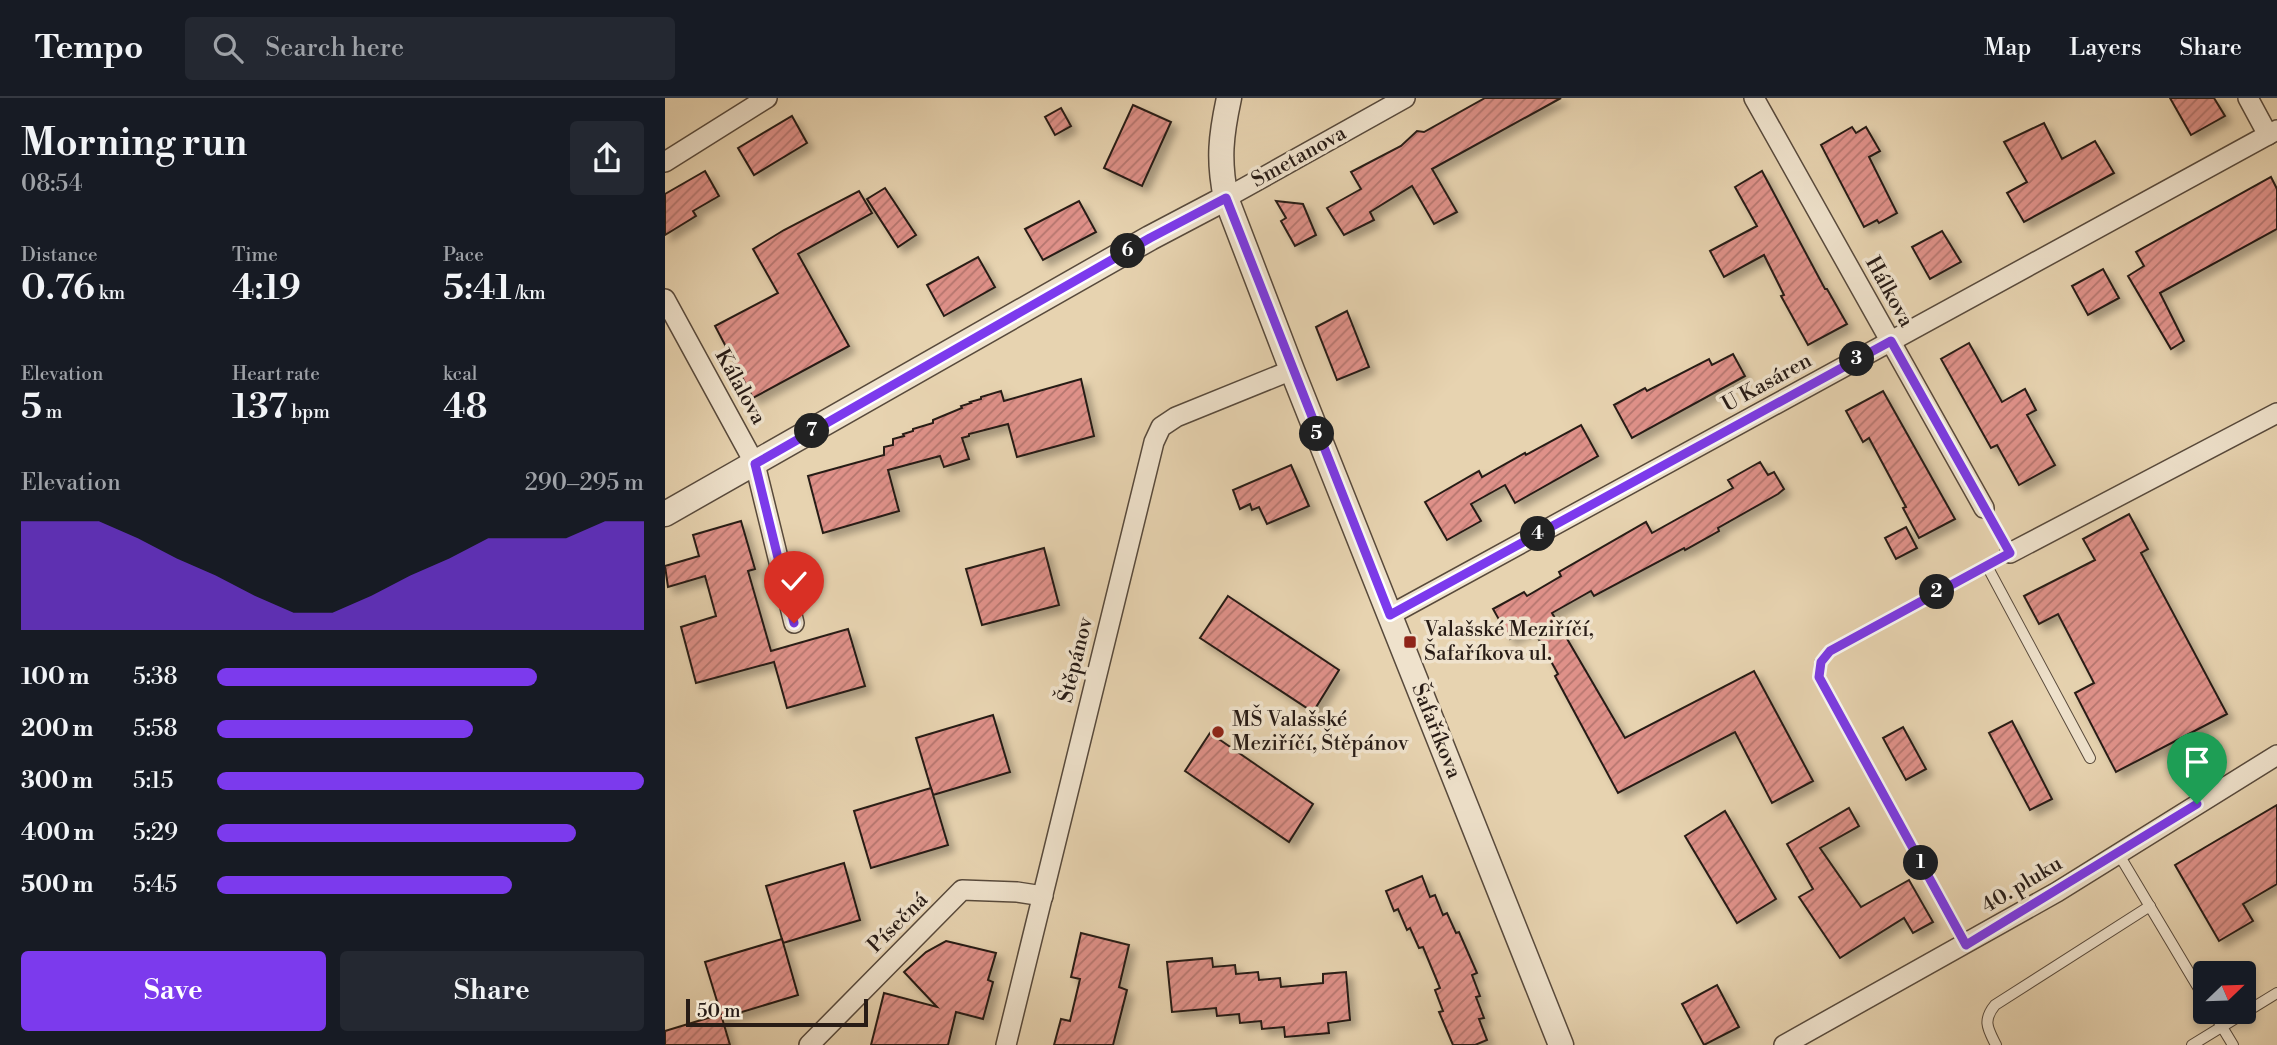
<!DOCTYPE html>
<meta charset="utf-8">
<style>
:root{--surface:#171b24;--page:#242831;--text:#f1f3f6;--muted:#9ea1a6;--line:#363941;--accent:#7c3aed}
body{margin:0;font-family:"Libre Bodoni",serif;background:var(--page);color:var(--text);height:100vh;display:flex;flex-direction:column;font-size:26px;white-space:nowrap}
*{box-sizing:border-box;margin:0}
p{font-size:23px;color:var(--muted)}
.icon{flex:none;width:38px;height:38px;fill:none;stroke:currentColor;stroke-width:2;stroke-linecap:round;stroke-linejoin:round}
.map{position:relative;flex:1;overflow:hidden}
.side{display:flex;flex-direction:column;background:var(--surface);width:665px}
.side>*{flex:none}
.needle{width:46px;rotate:67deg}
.buttons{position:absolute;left:1528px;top:863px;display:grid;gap:14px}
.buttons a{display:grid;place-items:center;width:63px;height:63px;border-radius:7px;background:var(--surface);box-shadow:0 4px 10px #0003;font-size:35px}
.scale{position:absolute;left:21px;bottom:18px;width:182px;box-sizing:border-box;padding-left:7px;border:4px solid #281c16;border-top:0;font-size:19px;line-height:24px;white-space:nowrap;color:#281c16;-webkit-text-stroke:5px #efe2cc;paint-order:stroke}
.pin{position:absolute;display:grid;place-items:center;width:60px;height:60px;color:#fff;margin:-72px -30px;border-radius:50% 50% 50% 0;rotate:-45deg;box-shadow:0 0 7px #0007}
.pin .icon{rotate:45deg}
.km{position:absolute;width:35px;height:35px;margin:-18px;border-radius:50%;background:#222;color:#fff;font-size:19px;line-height:35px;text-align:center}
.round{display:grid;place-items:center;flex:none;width:74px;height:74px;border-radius:7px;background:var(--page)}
.overview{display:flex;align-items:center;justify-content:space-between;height:119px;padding:0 21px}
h1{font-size:38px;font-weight:600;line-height:52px}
.metrics{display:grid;grid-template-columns:repeat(3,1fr);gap:10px;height:119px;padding:7px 21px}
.metrics div{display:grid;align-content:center}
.metrics b{font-size:35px;font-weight:600}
.metrics small{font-size:19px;font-weight:400}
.metrics p{font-size:19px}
.chart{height:196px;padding:14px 21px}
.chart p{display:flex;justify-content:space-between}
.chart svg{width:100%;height:126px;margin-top:7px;fill:var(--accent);opacity:.7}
.cta{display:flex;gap:14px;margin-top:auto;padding:14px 21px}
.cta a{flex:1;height:80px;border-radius:7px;background:var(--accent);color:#fff;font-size:28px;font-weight:600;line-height:80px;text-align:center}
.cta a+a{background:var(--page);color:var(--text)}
ul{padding:0 21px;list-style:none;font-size:23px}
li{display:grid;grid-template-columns:112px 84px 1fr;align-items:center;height:52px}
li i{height:18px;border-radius:9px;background:var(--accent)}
header{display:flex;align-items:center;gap:42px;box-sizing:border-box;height:98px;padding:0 35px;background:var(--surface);border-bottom:2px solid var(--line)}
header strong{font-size:33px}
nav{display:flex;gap:38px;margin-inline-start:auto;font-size:24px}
.search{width:490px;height:63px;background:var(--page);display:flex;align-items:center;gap:18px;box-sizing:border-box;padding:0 24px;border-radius:7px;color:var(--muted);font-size:26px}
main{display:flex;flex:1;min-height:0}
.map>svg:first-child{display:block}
.building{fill:url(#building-hatch);stroke:#281c16;stroke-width:2;filter:url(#shadow)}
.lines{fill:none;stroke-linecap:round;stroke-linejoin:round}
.service-casing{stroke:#584a3c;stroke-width:12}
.minor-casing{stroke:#584a3c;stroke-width:22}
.tertiary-casing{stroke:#584a3c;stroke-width:27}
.service{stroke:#efe2cc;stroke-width:10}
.minor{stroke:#efe2cc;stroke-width:19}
.tertiary{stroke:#efe2cc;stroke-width:24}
.route-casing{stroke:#fff;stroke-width:14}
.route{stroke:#7c3aed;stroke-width:9}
.poi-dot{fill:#8f2418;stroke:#efe2cc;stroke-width:2.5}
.labels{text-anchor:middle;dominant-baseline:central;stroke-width:7;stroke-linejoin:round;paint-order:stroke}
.street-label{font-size:21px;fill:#281c16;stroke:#efe2cc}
.poi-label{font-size:21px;fill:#281c16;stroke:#efe2cc;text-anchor:start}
</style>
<header>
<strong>Tempo</strong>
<div class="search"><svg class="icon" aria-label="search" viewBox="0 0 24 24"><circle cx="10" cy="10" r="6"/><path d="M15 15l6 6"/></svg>Search here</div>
<nav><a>Map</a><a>Layers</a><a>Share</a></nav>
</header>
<main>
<section class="side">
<div class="overview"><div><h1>Morning run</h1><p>08:54</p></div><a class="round"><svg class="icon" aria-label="share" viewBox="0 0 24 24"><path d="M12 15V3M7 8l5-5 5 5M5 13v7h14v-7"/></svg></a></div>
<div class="metrics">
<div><p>Distance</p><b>0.76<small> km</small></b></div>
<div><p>Time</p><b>4:19</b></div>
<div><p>Pace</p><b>5:41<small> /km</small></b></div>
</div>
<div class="metrics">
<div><p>Elevation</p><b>5<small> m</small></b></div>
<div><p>Heart rate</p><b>137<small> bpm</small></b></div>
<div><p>kcal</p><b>48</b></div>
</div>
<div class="chart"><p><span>Elevation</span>290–295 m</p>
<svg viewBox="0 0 160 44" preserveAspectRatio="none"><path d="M0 44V6L10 6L20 6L30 12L40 19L50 25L60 32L70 38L80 38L90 32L100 25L110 19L120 12L130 12L140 12L150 6L160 6V44z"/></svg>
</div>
<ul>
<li><b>100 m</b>5:38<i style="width:75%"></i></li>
<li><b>200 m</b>5:58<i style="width:60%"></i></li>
<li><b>300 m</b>5:15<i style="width:100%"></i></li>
<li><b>400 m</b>5:29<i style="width:84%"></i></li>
<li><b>500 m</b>5:45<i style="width:69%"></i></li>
</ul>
<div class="cta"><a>Save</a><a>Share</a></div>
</section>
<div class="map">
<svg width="1612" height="947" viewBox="0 0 1612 947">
<defs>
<pattern id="building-hatch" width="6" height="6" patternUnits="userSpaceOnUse" patternTransform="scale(1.75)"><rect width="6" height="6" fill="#df9189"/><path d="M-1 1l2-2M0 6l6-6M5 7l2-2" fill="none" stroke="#b5766f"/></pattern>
<filter id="shadow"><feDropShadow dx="6" dy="6" stdDeviation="3.5" flood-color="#0004"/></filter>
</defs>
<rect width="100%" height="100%" fill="#e7d3b0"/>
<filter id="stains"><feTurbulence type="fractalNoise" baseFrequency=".00286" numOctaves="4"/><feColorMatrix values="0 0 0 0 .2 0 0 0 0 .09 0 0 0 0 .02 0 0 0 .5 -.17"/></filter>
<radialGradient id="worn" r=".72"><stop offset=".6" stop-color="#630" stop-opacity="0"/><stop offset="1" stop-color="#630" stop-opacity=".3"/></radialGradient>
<g class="building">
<path d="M 820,0 L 896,0 L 767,71 L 792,114 L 769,126 L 747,88 L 705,114 L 709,122 L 679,137 L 662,110 L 696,91 L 686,74 L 736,48 L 752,33 L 759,34 Z"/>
<path d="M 1505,0 L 1549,0 L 1560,18 L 1526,37 Z"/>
<path d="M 468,7 L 506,24 L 477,88 L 439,70 Z"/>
<path d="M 396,10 L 406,28 L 390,37 L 380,19 Z"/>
<path d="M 127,18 L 142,45 L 89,77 L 73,50 Z"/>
<path d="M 1379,25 L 1397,61 L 1430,43 L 1449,75 L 1359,124 L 1342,95 L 1362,84 L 1339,44 Z"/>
<path d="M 1187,29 L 1191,35 L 1201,29 L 1215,53 L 1204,59 L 1232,115 L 1214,125 L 1212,122 L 1199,129 L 1156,47 Z"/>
<path d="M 40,73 L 54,98 L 28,113 L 31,118 L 0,137 L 0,96 Z"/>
<path d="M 1097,73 L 1160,191 L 1162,191 L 1182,226 L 1143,247 L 1116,198 L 1119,197 L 1099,157 L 1059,179 L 1045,153 L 1092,128 L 1070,89 Z"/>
<path d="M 1606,79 L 1612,91 L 1612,131 L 1495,195 L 1519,243 L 1506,251 L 1463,178 L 1479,168 L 1471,154 Z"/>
<path d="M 220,90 L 251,137 L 233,149 L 202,101 Z"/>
<path d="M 194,93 L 207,115 L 133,156 L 184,248 L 88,300 L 50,228 L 113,195 L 88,151 L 119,132 Z"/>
<path d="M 414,103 L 431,134 L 378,162 L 360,131 Z"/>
<path d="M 611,103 L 638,106 L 651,137 L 630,148 L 616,123 L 621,120 Z"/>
<path d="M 1277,133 L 1296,164 L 1265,181 L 1247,149 Z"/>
<path d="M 313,159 L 330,189 L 279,218 L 262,187 Z"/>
<path d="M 1438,171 L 1454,200 L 1423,217 L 1407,188 Z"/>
<path d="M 682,213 L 704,269 L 672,282 L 651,229 Z"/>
<path d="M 1304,245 L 1337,304 L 1360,291 L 1371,312 L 1362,317 L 1390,367 L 1354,387 L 1332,347 L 1326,350 L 1276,261 Z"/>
<path d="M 1068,256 L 1080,278 L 967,340 L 949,307 L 980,290 L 982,293 L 1044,261 L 1047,267 Z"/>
<path d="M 416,281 L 429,338 L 352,359 L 343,326 L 304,336 L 304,338 L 297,340 L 304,361 L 279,369 L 275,358 L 223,372 L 234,413 L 158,435 L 143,378 L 219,357 L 219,349 L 228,347 L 228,341 L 239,338 L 238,336 L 248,333 L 248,331 L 268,325 L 268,322 L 297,310 L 296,308 L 306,305 L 305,304 L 316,301 L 316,299 L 336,293 L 339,303 Z"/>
<path d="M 1218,293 L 1290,421 L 1254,440 L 1238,410 L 1241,409 L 1204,340 L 1198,344 L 1181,313 Z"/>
<path d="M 916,327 L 933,358 L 850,405 L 840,387 L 806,406 L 816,423 L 782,442 L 760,404 L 814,373 L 817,379 L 860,355 L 861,357 Z"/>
<path d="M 1095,364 L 1103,377 L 1109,374 L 1119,391 L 1113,396 L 1053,430 L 1054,433 L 1020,452 L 1019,450 L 929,498 L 926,493 L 887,515 L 960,640 L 1089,573 L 1148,683 L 1107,705 L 1070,634 L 953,695 L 890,578 L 893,576 L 867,529 L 845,541 L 828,511 L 859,494 L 862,498 L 896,478 L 894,474 L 981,424 L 987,435 L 1068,390 L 1063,382 Z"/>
<path d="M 626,367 L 644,408 L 602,426 L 594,409 L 587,412 L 585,406 L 575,411 L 568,392 Z"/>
<path d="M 1464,416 L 1483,451 L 1476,455 L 1562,616 L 1451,674 L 1410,595 L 1429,585 L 1393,516 L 1374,526 L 1359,498 L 1430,462 L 1418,441 Z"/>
<path d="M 76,423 L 90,471 L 83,473 L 106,553 L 183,531 L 200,588 L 122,610 L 109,564 L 31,585 L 16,529 L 51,518 L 40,478 L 3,489 L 0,468 L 34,458 L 28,437 Z"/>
<path d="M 1241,429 L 1252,450 L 1231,461 L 1220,440 Z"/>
<path d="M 379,450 L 394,507 L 317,527 L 301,471 Z"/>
<path d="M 563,498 L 674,572 L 648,614 L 535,540 Z"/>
<path d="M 328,617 L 345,674 L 268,697 L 251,640 Z"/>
<path d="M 1347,623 L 1387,701 L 1365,712 L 1324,635 Z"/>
<path d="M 1238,629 L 1261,671 L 1241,682 L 1218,640 Z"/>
<path d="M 545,635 L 648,706 L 624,744 L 520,673 Z"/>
<path d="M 266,690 L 283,747 L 206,770 L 189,713 Z"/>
<path d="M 1612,707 L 1612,786 L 1578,806 L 1588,823 L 1554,843 L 1510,767 Z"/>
<path d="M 1184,710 L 1194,728 L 1155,750 L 1196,809 L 1244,782 L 1268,824 L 1248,835 L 1239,820 L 1175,860 L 1134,799 L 1148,791 L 1122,746 Z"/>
<path d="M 1060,713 L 1111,801 L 1072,825 L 1020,738 Z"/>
<path d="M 179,765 L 195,822 L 118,845 L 101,788 Z"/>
<path d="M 757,778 L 765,799 L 770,797 L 778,817 L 782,815 L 791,835 L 794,834 L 812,875 L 807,877 L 815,898 L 811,899 L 819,920 L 814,921 L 822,942 L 810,947 L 788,947 L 774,914 L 778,913 L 770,892 L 775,890 L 758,849 L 754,850 L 745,830 L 742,832 L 733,811 L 729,813 L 721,793 Z"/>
<path d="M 416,835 L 464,847 L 454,889 L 462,892 L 448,947 L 389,947 L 396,921 L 405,923 L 415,881 L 406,879 Z"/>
<path d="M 117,841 L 133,897 L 57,920 L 65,947 L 0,947 L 0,933 L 56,916 L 40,864 Z"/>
<path d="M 281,843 L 331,855 L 323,882 L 328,884 L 318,921 L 291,914 L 283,947 L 206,947 L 219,895 L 272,909 L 239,874 L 261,854 Z"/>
<path d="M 547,860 L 548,869 L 570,867 L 571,876 L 593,874 L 594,882 L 615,880 L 616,889 L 658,885 L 658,876 L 681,874 L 685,922 L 663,925 L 664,935 L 620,939 L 619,929 L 597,931 L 596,923 L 575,925 L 574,916 L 552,918 L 551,910 L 507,914 L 502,864 Z"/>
<path d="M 1052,887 L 1074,929 L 1039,947 L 1017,906 Z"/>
</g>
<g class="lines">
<g class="service-casing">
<g id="service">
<path d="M 1322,468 L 1425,660"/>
<path d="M 1453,755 L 1540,901"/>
<path d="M 1301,846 L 1154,580 L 1155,564 L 1165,553 L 1345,455 L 1319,410"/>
<path d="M 1548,914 L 1568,947"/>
<path d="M 1331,947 C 1323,931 1317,923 1330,907 L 1485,808"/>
<path d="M 1527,947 L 1612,895"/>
</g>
</g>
<g class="minor-casing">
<g id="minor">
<path d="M 1089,0 L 1319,410"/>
<path d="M 1583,0 L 1603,37"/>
<path d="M 0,64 L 102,0"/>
<path d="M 561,100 L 740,0"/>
<path d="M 0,201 L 90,366 L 129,525"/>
<path d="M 1345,455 L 1612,315"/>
<path d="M 725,517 L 1612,32"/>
<path d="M 144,947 L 297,792 L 352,794 L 378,798"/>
<path d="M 341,947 L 489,344 L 496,329 L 511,319 L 627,272"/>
<path d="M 1119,947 L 1392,794 L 1612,657"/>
</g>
</g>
<g class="tertiary-casing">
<g id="tertiary">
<path d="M 564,0 C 556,37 553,62 561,100 L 627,272 L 896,947"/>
<path d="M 0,416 L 485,140 L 561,100"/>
</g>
</g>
<use href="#service" class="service"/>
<use href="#minor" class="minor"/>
<use href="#tertiary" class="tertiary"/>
</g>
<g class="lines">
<g class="route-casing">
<path id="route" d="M 129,525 L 90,366 L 485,140 L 561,100 L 725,517 L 1226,243 L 1345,455 L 1165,553 L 1156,564 L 1154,579 L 1301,847 L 1532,706"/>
</g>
<use href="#route" class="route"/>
</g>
<g class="poi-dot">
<rect x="738" y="537" width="14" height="14" rx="3.5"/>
<circle cx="553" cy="634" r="7"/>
</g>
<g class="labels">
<g class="street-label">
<text transform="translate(634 59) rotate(-29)">Smetanova</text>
<text transform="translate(1224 194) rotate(61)">Hálkova</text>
<text transform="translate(1102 285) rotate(-29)">U Kasáren</text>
<text transform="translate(75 289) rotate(61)">Kálalova</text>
<text transform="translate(411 562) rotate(-76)">Štěpánov</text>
<text transform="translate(771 633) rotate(68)">Šafaříkova</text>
<text transform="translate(1357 787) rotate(-31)">40. pluku</text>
<text transform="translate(233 825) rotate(-45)">Písečná</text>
</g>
<g class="poi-label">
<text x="759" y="532">Valašské Meziříčí,<tspan x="759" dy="24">Šafaříkova ul.</tspan></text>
<text x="567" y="622">MŠ Valašské<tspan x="567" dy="24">Meziříčí, Štěpánov</tspan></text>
</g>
</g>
<rect width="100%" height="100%" filter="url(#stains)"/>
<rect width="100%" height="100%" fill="url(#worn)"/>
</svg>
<div class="buttons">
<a><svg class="needle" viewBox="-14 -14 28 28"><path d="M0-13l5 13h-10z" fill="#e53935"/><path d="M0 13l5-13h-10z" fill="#9ea1a6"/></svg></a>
</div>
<div class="scale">50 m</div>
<div class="pin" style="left:1532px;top:706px;background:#1e9e55"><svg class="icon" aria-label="arrive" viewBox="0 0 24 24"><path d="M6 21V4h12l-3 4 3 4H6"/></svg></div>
<div class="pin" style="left:129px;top:525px;background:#d93025"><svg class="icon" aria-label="check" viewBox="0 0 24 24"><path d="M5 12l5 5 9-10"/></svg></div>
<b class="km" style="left:1256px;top:765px">1</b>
<b class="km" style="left:1272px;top:494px">2</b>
<b class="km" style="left:1192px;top:261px">3</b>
<b class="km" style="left:873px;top:436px">4</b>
<b class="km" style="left:652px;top:336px">5</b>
<b class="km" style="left:463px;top:153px">6</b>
<b class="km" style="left:147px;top:333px">7</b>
</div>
</main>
